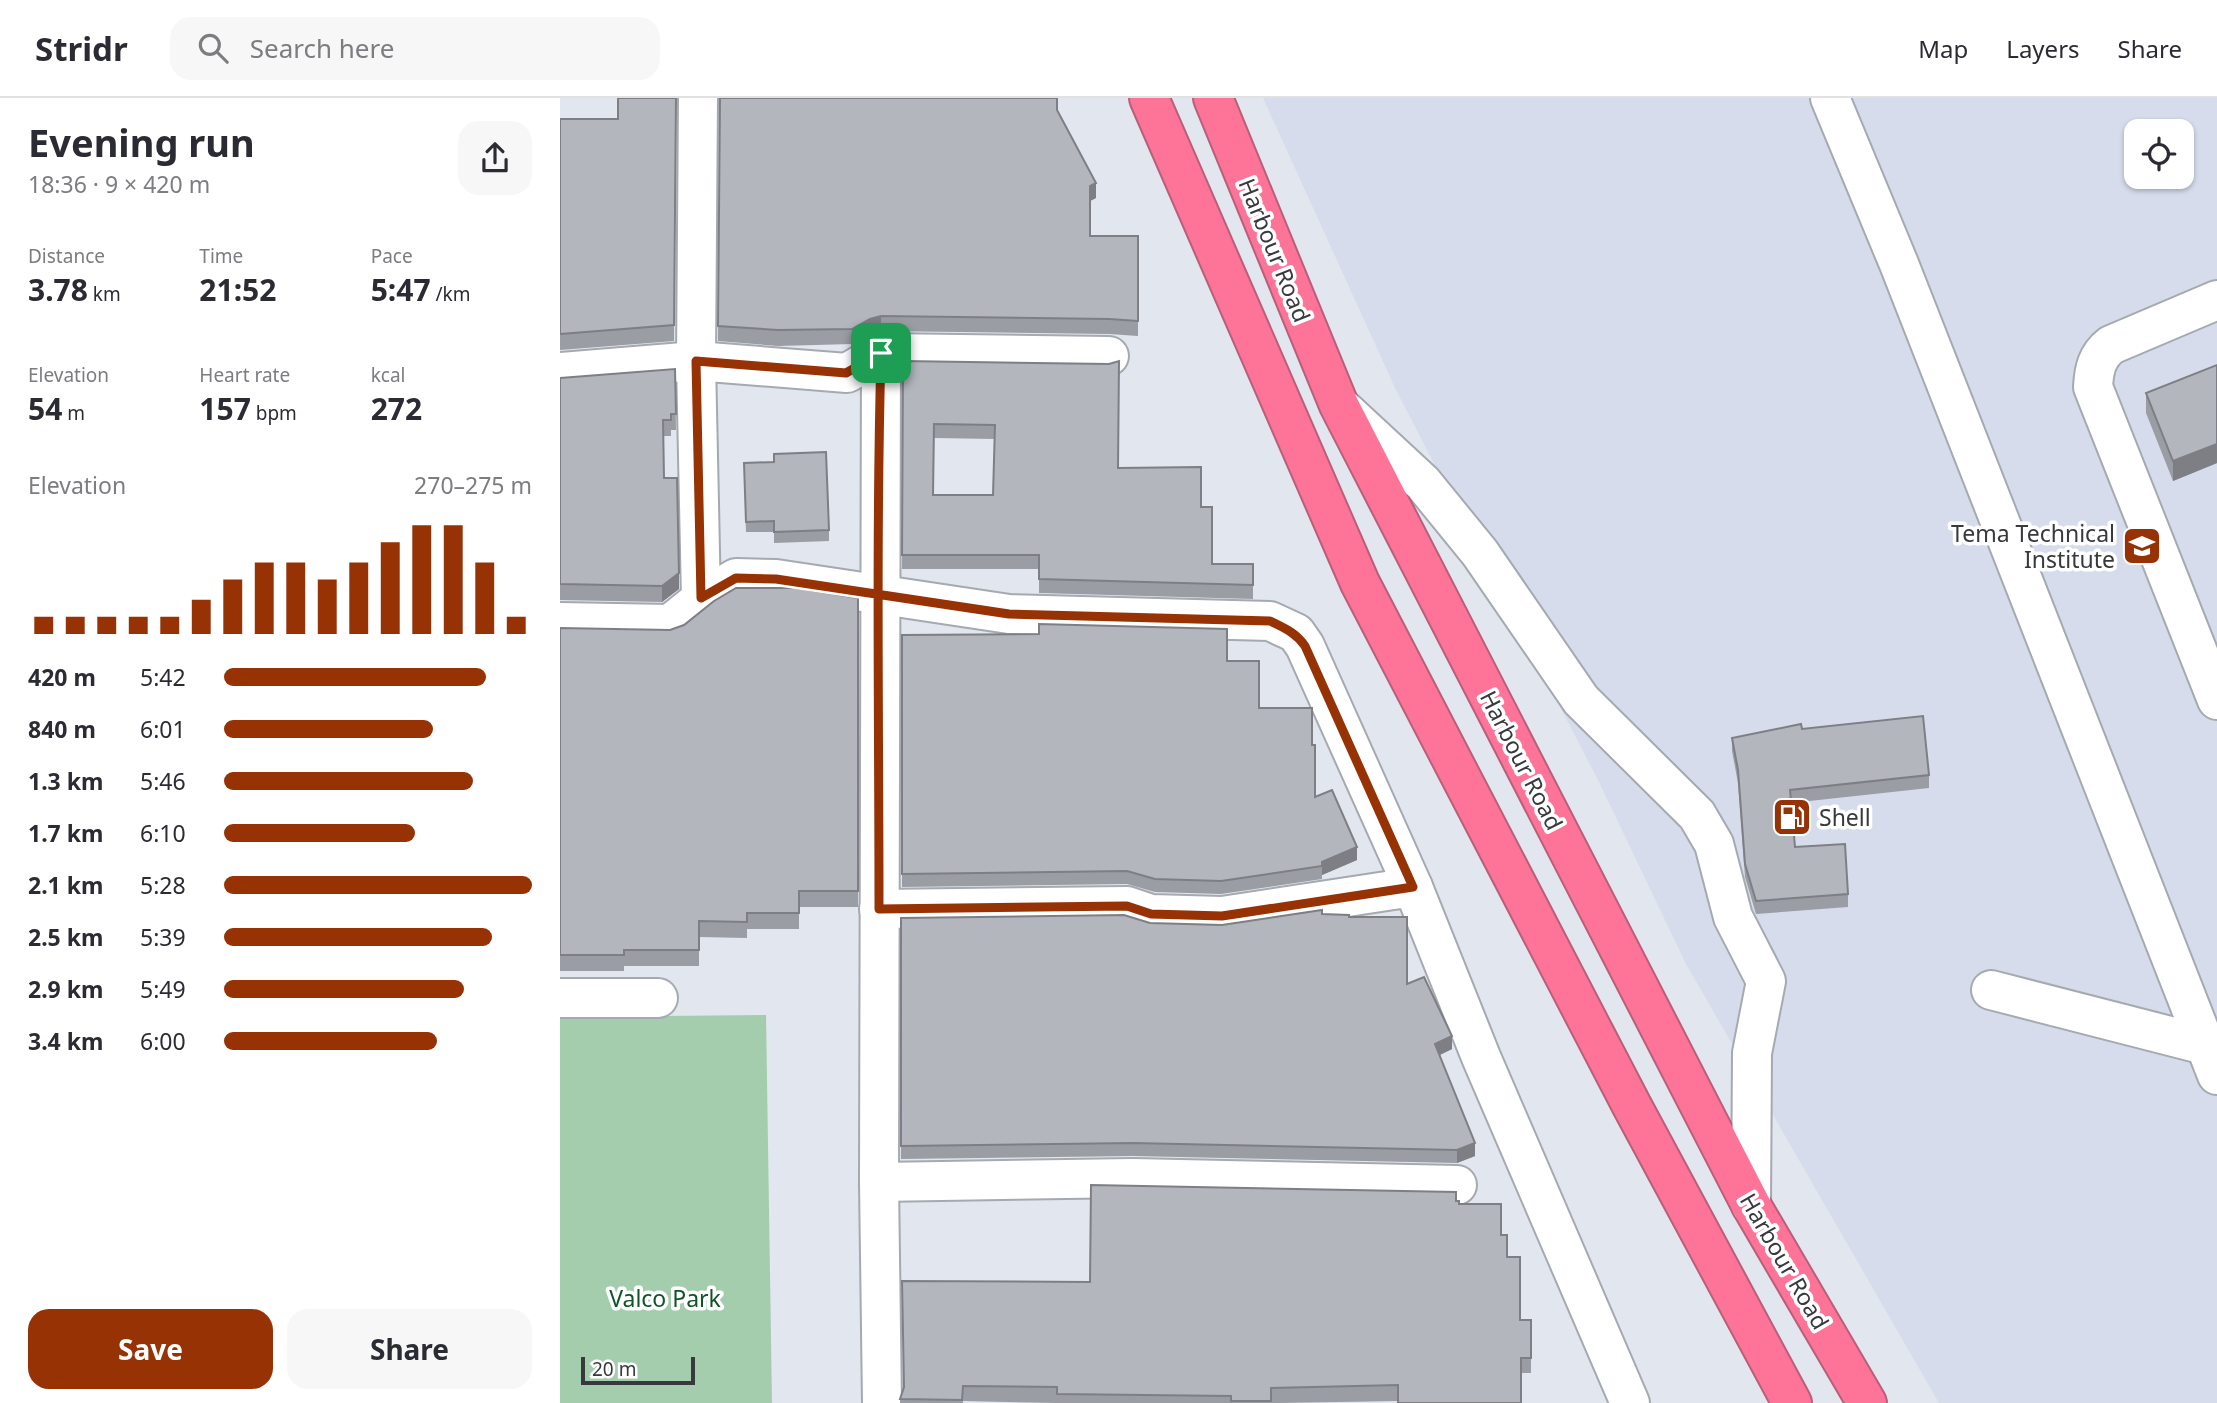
<!DOCTYPE html>
<meta charset="utf-8">
<style>
:root{--surface:#fff;--page:#f7f7f7;--text:#2b2b33;--muted:#7c7c81;--line:#e1e1e2;--accent:#973204}
body{margin:0;font-family:"Noto Sans",sans-serif;background:var(--page);color:var(--text);height:100vh;display:flex;flex-direction:column;font-size:26px;white-space:nowrap}
*{box-sizing:border-box;margin:0}
p{font-size:23px;color:var(--muted)}
.icon{flex:none;width:38px;height:38px;fill:none;stroke:currentColor;stroke-width:2;stroke-linecap:round;stroke-linejoin:round}
.map{position:relative;flex:1;overflow:hidden}
.drawer{display:flex;flex-direction:column;background:var(--surface);width:560px}
.drawer>*{flex:none}
.controls{position:absolute;left:1564px;top:21px;display:grid;gap:14px}
.controls a{display:grid;place-items:center;width:70px;height:70px;border-radius:14px;background:var(--surface);box-shadow:0 2px 5px #0004;font-size:35px}
.scale{position:absolute;left:21px;bottom:18px;width:114px;box-sizing:border-box;padding-left:7px;border:4px solid #38393c;border-top:0;font-size:19px;line-height:24px;white-space:nowrap;color:#38393c;-webkit-text-stroke:5px #fff;paint-order:stroke}
.pin{position:absolute;display:grid;place-items:center;width:60px;height:60px;color:#fff;margin:-30px;border-radius:14px;box-shadow:0 4px 10px #0006}
.round{display:grid;place-items:center;flex:none;width:74px;height:74px;border-radius:21px;background:var(--page)}
.head{display:flex;align-items:center;justify-content:space-between;height:119px;padding:0 28px}
h1{font-size:38px;font-weight:700;line-height:52px}
.figures{display:grid;grid-template-columns:repeat(3,1fr);gap:10px;height:119px;padding:7px 28px}
.figures div{display:grid;align-content:center}
.figures b{font-size:30px;font-weight:700}
.figures small{font-size:19px;font-weight:400}
.figures p{font-size:19px}
.chart{height:196px;padding:14px 28px}
.chart p{display:flex;justify-content:space-between}
.chart svg{width:100%;height:126px;margin-top:7px;stroke:var(--accent);stroke-width:6}
.action{display:flex;gap:14px;margin-top:auto;padding:14px 28px}
.action a{flex:1;height:80px;border-radius:21px;background:var(--accent);color:#fff;font-size:28px;font-weight:700;line-height:80px;text-align:center}
.action a+a{background:var(--page);color:var(--text)}
ul{padding:0 28px;list-style:none;font-size:23px}
li{display:grid;grid-template-columns:112px 84px 1fr;align-items:center;height:52px}
li i{height:18px;border-radius:9px;background:var(--accent)}
header{display:flex;align-items:center;gap:42px;box-sizing:border-box;height:98px;padding:0 35px;background:var(--surface);border-bottom:2px solid var(--line)}
header strong{font-size:33px}
nav{display:flex;gap:38px;margin-inline-start:auto;font-size:24px}
.search{width:490px;height:63px;background:var(--page);display:flex;align-items:center;gap:18px;box-sizing:border-box;padding:0 24px;border-radius:21px;color:var(--muted);font-size:26px}
main{display:flex;flex:1;min-height:0}
.map>svg:first-child{display:block}
.built{fill:#d6dceb;fill-rule:evenodd}
.green{fill:#a4cdad}
.lines{fill:none;stroke-linecap:round;stroke-linejoin:round}
.minor-casing{stroke:#a5a9b0;stroke-width:42}
.highway-casing{stroke:#b95f78;stroke-width:42}
.minor{stroke:#fff;stroke-width:38}
.highway{stroke:#fe7398;stroke-width:38}
.wall{fill:#9a9da3;fill-rule:evenodd}
.shaded-wall{fill:#7d7f84}
.building{fill:#b3b6bd;stroke:#7d7f84;stroke-width:2;fill-rule:evenodd}
.route-casing{stroke:#fff;stroke-width:14}
.route{stroke:#973204;stroke-width:9}
.labels{text-anchor:middle;dominant-baseline:central;stroke-width:7;stroke-linejoin:round;paint-order:stroke}
.street-label{font-size:23px;fill:#38393c;stroke:#fff}
.poi-label{font-size:23px;fill:#38393c;stroke:#fff;text-anchor:end}
.park-label{font-size:23px;fill:#0f5429;stroke:#fff}
</style>
<header>
<strong>Stridr</strong>
<div class="search"><svg class="icon" aria-label="search" viewBox="0 0 24 24"><circle cx="10" cy="10" r="6"/><path d="M15 15l6 6"/></svg>Search here</div>
<nav><a>Map</a><a>Layers</a><a>Share</a></nav>
</header>
<main>
<section class="drawer">
<div class="head"><div><h1>Evening run</h1><p>18:36 · 9 × 420 m</p></div><a class="round"><svg class="icon" aria-label="share" viewBox="0 0 24 24"><path d="M12 15V3M7 8l5-5 5 5M5 13v7h14v-7"/></svg></a></div>
<div class="figures">
<div><p>Distance</p><b>3.78<small> km</small></b></div>
<div><p>Time</p><b>21:52</b></div>
<div><p>Pace</p><b>5:47<small> /km</small></b></div>
</div>
<div class="figures">
<div><p>Elevation</p><b>54<small> m</small></b></div>
<div><p>Heart rate</p><b>157<small> bpm</small></b></div>
<div><p>kcal</p><b>272</b></div>
</div>
<div class="chart"><p><span>Elevation</span>270–275 m</p>
<svg viewBox="0 0 160 44" preserveAspectRatio="none"><path d="M5 44V38M15 44V38M25 44V38M35 44V38M45 44V38M55 44V32M65 44V25M75 44V19M85 44V19M95 44V25M105 44V19M115 44V12M125 44V6M135 44V6M145 44V19M155 44V38"/></svg>
</div>
<ul>
<li><b>420 m</b>5:42<i style="width:85%"></i></li>
<li><b>840 m</b>6:01<i style="width:68%"></i></li>
<li><b>1.3 km</b>5:46<i style="width:81%"></i></li>
<li><b>1.7 km</b>6:10<i style="width:62%"></i></li>
<li><b>2.1 km</b>5:28<i style="width:100%"></i></li>
<li><b>2.5 km</b>5:39<i style="width:87%"></i></li>
<li><b>2.9 km</b>5:49<i style="width:78%"></i></li>
<li><b>3.4 km</b>6:00<i style="width:69%"></i></li>
</ul>
<div class="action"><a>Save</a><a>Share</a></div>
</section>
<div class="map">
<svg width="1657" height="1305" viewBox="0 0 1657 1305">
<rect width="100%" height="100%" fill="#e2e6ee"/>
<path class="built" d="M 703,0 L 1657,0 L 1657,1305 L 1379,1305 L 1126,866 L 1038,682 L 836,292 ZM 1577,33 L 1622,33 L 1622,79 L 1577,79 Z"/>
<path class="green" d="M 206,917 L 212,1305 L 0,1305 L 0,919 Z"/>
<g class="lines">
<g class="minor-casing">
<g id="minor">
<path d="M 138,0 L 136,263 L 141,501"/>
<path d="M 1270,0 L 1339,166 L 1657,977"/>
<path d="M 1657,202 L 1551,247 C 1537,258 1534,271 1533,289 L 1657,602"/>
<path d="M 321,255 L 319,1084 L 322,1305"/>
<path d="M 0,274 L 136,263 L 287,275 L 321,255 L 549,258"/>
<path d="M 781,309 L 863,385 L 920,455 L 1021,602 L 1137,717 L 1154,746 L 1173,819 L 1206,883 L 1192,955 L 1191,1107"/>
<path d="M 0,524 L 110,526 L 141,501 L 176,480 L 216,481 L 449,516 L 710,523 L 736,535 L 745,548 L 853,789"/>
<path d="M 319,811 L 567,808 L 591,816 L 662,818 L 853,789 L 921,959 L 1070,1305"/>
<path d="M 1431,892 L 1645,947"/>
<path d="M 0,900 L 98,900"/>
<path d="M 319,1084 L 573,1080 L 897,1087"/>
</g>
</g>
<g class="highway-casing">
<g id="highway">
<path d="M 589,0 L 800,485 L 1072,1008 L 1232,1305"/>
<path d="M 653,0 L 779,307 L 1191,1107 L 1307,1305"/>
</g>
</g>
<use href="#minor" class="minor"/>
<use href="#highway" class="highway"/>
</g>
<g class="wall">
<path d="M 116,0 L 114,243 L 0,252 L 0,21 L 58,21 Z"/>
<path d="M 160,0 L 497,12 L 536,100 L 530,103 L 530,138 L 578,138 L 578,238 L 549,236 L 321,233 L 310,236 L 292,246 L 218,248 L 158,243 Z"/>
<path d="M 343,263 L 558,370 L 641,409 L 652,466 L 693,466 L 693,501 L 479,495 L 479,471 L 342,471 ZM 374,340 L 435,341 L 433,397 L 373,397 Z"/>
<path d="M 1657,267 L 1657,365 L 1613,383 L 1586,315 L 1586,295 Z"/>
<path d="M 115,271 L 116,332 L 111,332 L 111,338 L 103,338 L 104,380 L 119,491 L 102,504 L 0,502 L 0,280 Z"/>
<path d="M 184,376 L 269,432 L 269,443 L 214,445 L 214,434 L 186,434 Z"/>
<path d="M 298,500 L 298,809 L 239,809 L 239,831 L 187,831 L 187,840 L 139,839 L 139,868 L 64,868 L 64,873 L 0,873 L 0,530 L 110,532 Z"/>
<path d="M 342,537 L 667,563 L 699,610 L 752,647 L 755,699 L 797,762 L 762,777 L 762,781 L 661,796 L 595,794 L 567,786 L 342,789 Z"/>
<path d="M 1242,631 L 1369,677 L 1369,690 L 1231,705 L 1235,749 L 1288,796 L 1288,809 L 1196,816 L 1185,779 L 1178,685 L 1172,653 L 1172,640 Z"/>
<path d="M 762,816 L 789,819 L 847,886 L 892,951 L 880,957 L 915,1058 L 897,1065 L 573,1058 L 341,1061 L 341,820 L 662,827 Z"/>
<path d="M 896,1103 L 941,1137 L 960,1222 L 971,1222 L 971,1275 L 961,1275 L 838,1303 L 719,1305 L 497,1305 L 403,1303 L 403,1305 L 340,1305 L 340,1301 L 530,1184 Z"/>
</g>
<g class="shaded-wall">
<path d="M 536,85 L 536,100 L 530,103 L 530,88 Z"/>
<path d="M 321,218 L 321,233 L 310,236 L 292,246 L 292,231 L 310,221 Z"/>
<path d="M 1657,346 L 1657,365 L 1613,383 L 1613,363 Z"/>
<path d="M 119,475 L 119,491 L 102,504 L 102,488 Z"/>
<path d="M 797,749 L 797,762 L 762,777 L 762,764 Z"/>
<path d="M 892,938 L 892,951 L 875,959 L 875,946 Z"/>
<path d="M 915,1045 L 915,1058 L 897,1065 L 897,1052 Z"/>
</g>
<g class="building">
<path d="M 58,0 L 116,0 L 114,227 L 0,236 L 0,21 L 58,21 Z"/>
<path d="M 160,0 L 497,0 L 497,12 L 536,85 L 530,88 L 530,138 L 578,138 L 578,223 L 549,221 L 321,218 L 310,221 L 292,231 L 218,232 L 158,228 Z"/>
<path d="M 343,263 L 549,266 L 559,263 L 558,370 L 641,369 L 641,409 L 652,409 L 652,466 L 693,466 L 693,487 L 479,481 L 479,457 L 342,457 ZM 374,326 L 435,327 L 433,397 L 373,397 Z"/>
<path d="M 1657,267 L 1657,346 L 1613,363 L 1586,295 Z"/>
<path d="M 115,271 L 116,316 L 111,316 L 111,322 L 103,322 L 104,380 L 117,380 L 119,475 L 102,488 L 0,486 L 0,280 Z"/>
<path d="M 266,354 L 269,432 L 214,434 L 214,423 L 186,424 L 184,365 L 214,364 L 214,356 Z"/>
<path d="M 176,490 L 236,490 L 298,500 L 298,793 L 239,793 L 239,815 L 187,815 L 187,824 L 139,823 L 139,852 L 64,852 L 64,857 L 0,857 L 0,530 L 110,532 L 124,527 L 154,503 Z"/>
<path d="M 479,526 L 667,531 L 667,563 L 699,563 L 699,610 L 752,610 L 752,647 L 755,647 L 755,699 L 772,692 L 797,749 L 762,764 L 762,768 L 661,783 L 595,781 L 567,773 L 342,776 L 342,537 L 479,536 Z"/>
<path d="M 1363,618 L 1369,677 L 1230,692 L 1235,749 L 1285,746 L 1288,796 L 1196,803 L 1185,766 L 1178,672 L 1172,640 L 1241,626 L 1242,631 Z"/>
<path d="M 762,812 L 762,816 L 789,817 L 789,819 L 847,819 L 847,886 L 864,879 L 892,938 L 875,946 L 915,1045 L 897,1052 L 573,1045 L 341,1048 L 341,820 L 564,817 L 590,825 L 662,827 Z"/>
<path d="M 531,1087 L 896,1094 L 896,1103 L 899,1103 L 899,1106 L 941,1106 L 941,1137 L 947,1137 L 947,1159 L 960,1159 L 960,1222 L 971,1222 L 971,1260 L 961,1260 L 961,1305 L 838,1305 L 838,1287 L 711,1290 L 711,1303 L 671,1303 L 671,1298 L 497,1296 L 497,1289 L 403,1288 L 402,1302 L 340,1301 L 344,1289 L 342,1183 L 530,1184 Z"/>
</g>
<g class="lines">
<g class="route-casing">
<path id="route" d="M 321,255 C 316,440 319,625 319,811 L 567,808 L 591,816 L 662,818 L 853,789 L 745,548 C 735,534 724,530 710,523 L 449,516 L 216,481 L 176,480 L 141,500 L 136,263 L 286,275 L 321,255"/>
</g>
<use href="#route" class="route"/>
</g>
<defs>
<g id="school-square" transform="scale(2.0125)"><rect x="-9" y="-9" width="18" height="18" rx="4" fill="#973204" stroke="#fff"/><path d="M0-5L7-2L0 1L-7-2ZM-4 1L0 2.5L4 1V4Q0 6-4 4Z" fill="#fff"/></g>
<g id="fuel-square" transform="scale(2.0125)"><rect x="-9" y="-9" width="18" height="18" rx="4" fill="#973204" stroke="#fff"/><path d="M-5.5-6h7V0h2V4h1.3V-2.5L3-4.5l.8-.8L6-3V5H2.5V1h-1V6h-7ZM-4.2-4.7v3.2H.2V-4.7Z" fill="#fff"/></g>
</defs>
<g fill-rule="evenodd">
<use href="#school-square" x="1582" y="448"/>
<use href="#fuel-square" x="1232" y="719"/>
</g>
<g class="labels">
<g class="street-label">
<text transform="translate(715 152) rotate(68)">Harbour Road</text>
<text transform="translate(962 662) rotate(63)">Harbour Road</text>
<text transform="translate(1225 1163) rotate(60)">Harbour Road</text>
</g>
<g class="poi-label">
<text x="1555" y="435">Tema Technical<tspan x="1555" dy="26">Institute</tspan></text>
<text x="1259" y="719" text-anchor="start">Shell</text>
</g>
<g class="park-label">
<text x="105" y="1200">Valco Park</text>
</g>
</g>
</svg>
<div class="controls">
<a><svg class="icon" aria-label="locate" viewBox="0 0 24 24"><circle cx="12" cy="12" r="6"/><path d="M12 2v4M12 18v4M2 12h4M18 12h4"/></svg></a>
</div>
<div class="scale">20 m</div>
<div class="pin" style="left:321px;top:255px;background:#1e9e55"><svg class="icon" aria-label="arrive" viewBox="0 0 24 24"><path d="M6 21V4h12l-3 4 3 4H6"/></svg></div>
</div>
</main>
